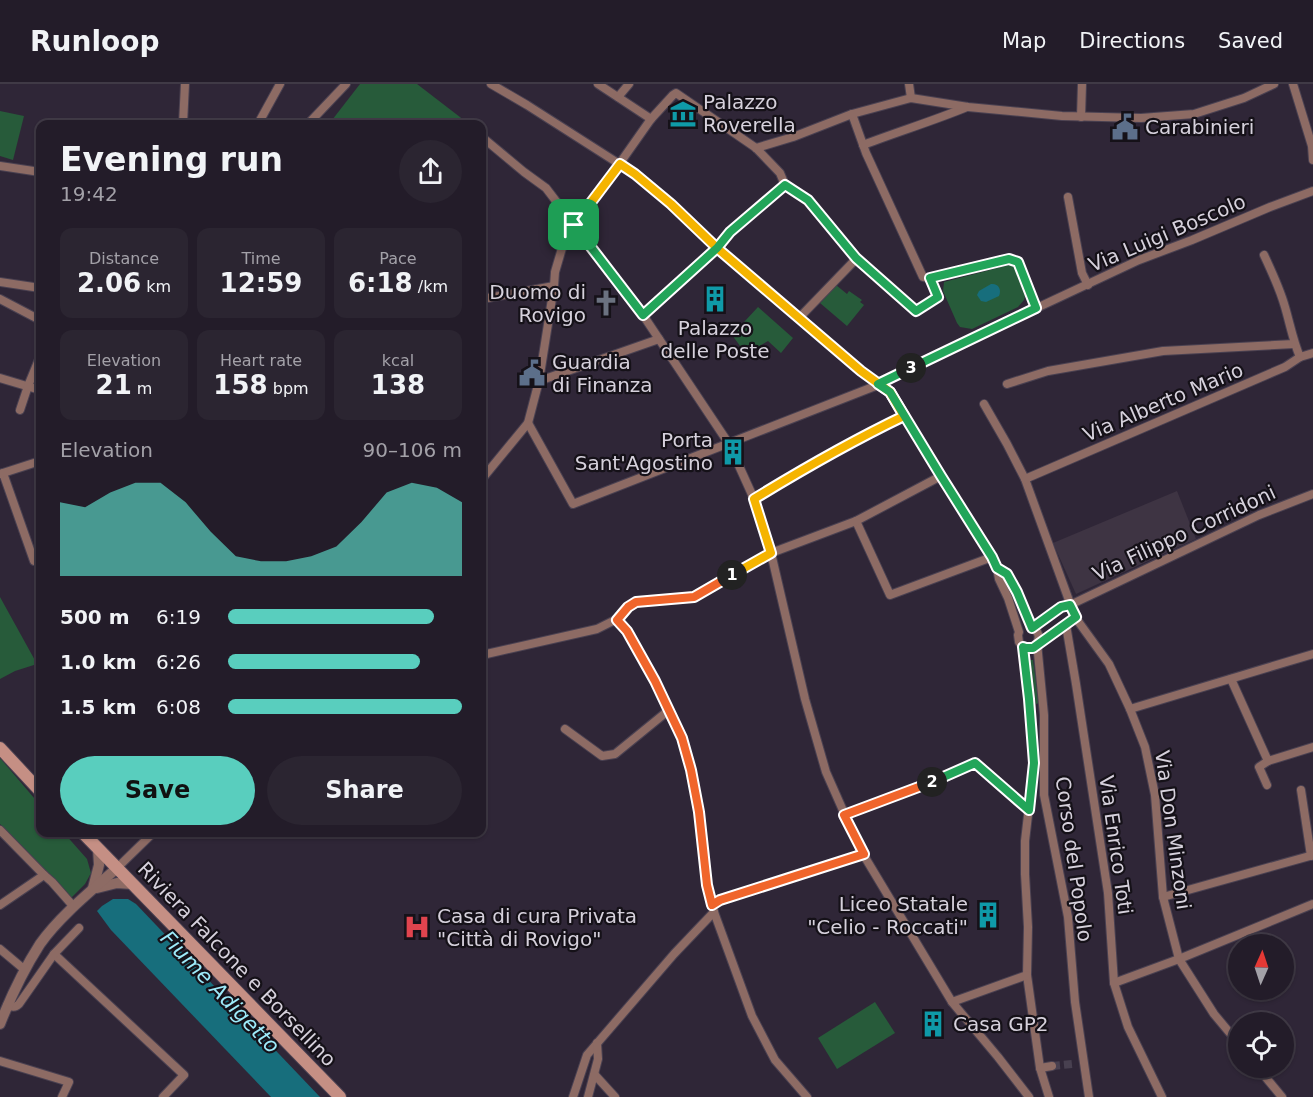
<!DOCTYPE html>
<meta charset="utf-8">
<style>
:root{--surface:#231c29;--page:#2b2531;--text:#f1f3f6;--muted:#a3a1a8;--line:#403a46;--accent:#59cebe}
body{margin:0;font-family:"DejaVu Sans",sans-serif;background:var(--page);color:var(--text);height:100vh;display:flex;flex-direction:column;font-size:22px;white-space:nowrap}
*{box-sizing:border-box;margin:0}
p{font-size:20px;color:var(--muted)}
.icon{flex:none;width:33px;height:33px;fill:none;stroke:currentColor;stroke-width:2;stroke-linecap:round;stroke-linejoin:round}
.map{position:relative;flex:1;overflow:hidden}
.panel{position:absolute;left:36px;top:36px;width:450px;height:717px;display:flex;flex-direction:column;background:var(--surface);border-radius:12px;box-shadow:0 2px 4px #0004,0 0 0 2px var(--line)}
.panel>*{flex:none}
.needle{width:39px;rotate:3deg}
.tools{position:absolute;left:1228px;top:850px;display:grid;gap:12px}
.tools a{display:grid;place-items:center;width:66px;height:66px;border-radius:50%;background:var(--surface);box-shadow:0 2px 4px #0004,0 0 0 2px var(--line);font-size:30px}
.pin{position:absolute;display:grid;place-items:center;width:51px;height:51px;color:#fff;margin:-26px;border-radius:12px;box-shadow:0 3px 9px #0006}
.km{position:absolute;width:30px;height:30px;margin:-15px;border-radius:50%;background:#222;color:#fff;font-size:16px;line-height:30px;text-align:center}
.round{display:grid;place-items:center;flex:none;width:63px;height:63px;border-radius:32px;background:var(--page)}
.summary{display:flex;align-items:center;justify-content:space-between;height:102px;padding:0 24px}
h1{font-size:33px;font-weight:700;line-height:45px}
.stats{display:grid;grid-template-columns:repeat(3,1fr);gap:9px;height:102px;padding:6px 24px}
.stats div{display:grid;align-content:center;border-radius:12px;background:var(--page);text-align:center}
.stats b{font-size:26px;font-weight:700}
.stats small{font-size:16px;font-weight:400}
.stats p{font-size:16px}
.chart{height:168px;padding:12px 24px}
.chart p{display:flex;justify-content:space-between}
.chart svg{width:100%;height:108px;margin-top:6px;fill:var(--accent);opacity:.7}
.button{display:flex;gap:12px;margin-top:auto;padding:12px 24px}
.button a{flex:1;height:69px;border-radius:36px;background:var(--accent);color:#111;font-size:24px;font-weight:700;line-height:69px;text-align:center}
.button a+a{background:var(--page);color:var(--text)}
ul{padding:0 24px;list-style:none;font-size:20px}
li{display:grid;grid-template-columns:96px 72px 1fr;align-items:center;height:45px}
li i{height:15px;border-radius:8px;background:var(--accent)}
header{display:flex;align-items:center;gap:36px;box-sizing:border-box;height:84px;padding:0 30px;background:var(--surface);border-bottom:2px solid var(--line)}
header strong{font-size:28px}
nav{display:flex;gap:33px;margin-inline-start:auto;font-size:21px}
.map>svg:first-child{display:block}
.education{fill:#3e3443}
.green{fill:#275b3a}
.water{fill:#176e7c}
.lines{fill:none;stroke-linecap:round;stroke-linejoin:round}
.minor-tunnel{stroke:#484050;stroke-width:8;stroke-dasharray:8 4;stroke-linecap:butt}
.minor-casing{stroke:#4a4151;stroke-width:10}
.tertiary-casing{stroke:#4a4151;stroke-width:12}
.secondary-casing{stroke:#4a4151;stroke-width:14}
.minor{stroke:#8d6b64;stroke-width:8}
.tertiary{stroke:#8d6b64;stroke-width:10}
.secondary{stroke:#c58f84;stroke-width:12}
.split-1-casing{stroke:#fff;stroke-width:12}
.split-2-casing{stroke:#fff;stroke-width:12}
.split-3-casing{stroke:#fff;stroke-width:12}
.split-4-casing{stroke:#fff;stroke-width:12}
.split-1{stroke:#f5b400;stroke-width:8}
.split-2{stroke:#f0652b;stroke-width:8}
.split-3{stroke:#22a559;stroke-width:8}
.split-4{stroke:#22a559;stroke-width:8}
.labels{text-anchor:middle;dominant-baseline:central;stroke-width:4.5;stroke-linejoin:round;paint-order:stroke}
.poi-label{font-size:20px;fill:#d6d1dc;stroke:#151118;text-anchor:start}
.street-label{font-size:20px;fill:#d6d1dc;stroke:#151118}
.water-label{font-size:21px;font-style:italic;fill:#9eebfa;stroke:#151118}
</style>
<header>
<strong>Runloop</strong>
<nav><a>Map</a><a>Directions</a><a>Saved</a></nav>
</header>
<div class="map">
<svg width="1313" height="1013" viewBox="0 0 1313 1013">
<rect width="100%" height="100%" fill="#2f2637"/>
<path class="education" d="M 1177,407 L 1196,455 L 1076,510 L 1053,459 Z"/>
<g class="green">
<path d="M 360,0 L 417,0 L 469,40 L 329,40 Z"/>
<path d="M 0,27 L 24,32 L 13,76 L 0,72 Z"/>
<path d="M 1009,181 L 1014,183 L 1025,212 L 1024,216 L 1018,223 L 972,245 L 960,243 L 957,239 L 943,207 L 944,198 Z"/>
<path d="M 836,201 L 847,210 L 849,207 L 862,216 L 860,218 L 864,221 L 847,242 L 820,219 Z"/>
<path d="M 758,223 L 793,254 L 781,269 L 768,257 L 746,270 L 732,251 Z"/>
<path d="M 0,513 L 37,580 L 15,587 L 0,595 Z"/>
<path d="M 1030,576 L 1033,576 L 1039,619 L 1036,620 Z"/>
<path d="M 0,674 L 40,721 L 40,748 L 64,749 L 87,775 L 91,789 L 85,800 L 71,814 L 0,740 Z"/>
<path d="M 875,918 L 895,949 L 837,985 L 818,954 Z"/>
</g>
<g class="water">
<path d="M 991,200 C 998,199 1002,205 999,212 L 986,218 L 981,217 L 977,211 L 979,207 Z"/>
<path d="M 113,815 L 128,815 L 136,820 L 320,1013 L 271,1013 L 111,846 L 97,827 L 102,822 Z"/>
</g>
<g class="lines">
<path class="minor-tunnel" d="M 1052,982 L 1072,980"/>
<g class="minor-casing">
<g id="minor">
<path d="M 491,0 L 527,21 L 635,90 L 671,120 L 717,164 L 861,287 L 890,308 L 941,392 L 992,473 L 997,484 L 999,495 L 1008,514 L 1019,548 L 1018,551 L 1019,558 L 1023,563 L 1029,615 L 1034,679 L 1025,757 L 1025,790 L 1028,843 L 1027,891 L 1040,984 L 1049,1013"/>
<path d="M 598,0 L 651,35"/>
<path d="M 909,0 L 911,14"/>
<path d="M 1293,0 L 1312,62 L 1313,76"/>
<path d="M 618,13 L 629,0"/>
<path d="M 852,30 L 866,69 L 923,193 L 930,194"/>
<path d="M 1081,33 L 1082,0"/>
<path d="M 183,40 L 185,0"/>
<path d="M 258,40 L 280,0"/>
<path d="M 308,40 L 346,0"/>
<path d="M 482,53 L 524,88 L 546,104 L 643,231 L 731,363"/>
<path d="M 863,61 C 897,48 933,37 967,23"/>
<path d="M 756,64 L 793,53 L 852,30 L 911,14 L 968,23 L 1062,32 L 1141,34 L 1194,30 L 1244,14 L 1274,0"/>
<path d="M 0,82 L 40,88"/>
<path d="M 785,101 L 808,116 L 857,174 L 916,227 L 938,213 L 930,194"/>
<path d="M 1068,113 L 1082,189 L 1088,201"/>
<path d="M 1264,171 C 1272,188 1280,205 1285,223 C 1290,240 1293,257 1300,273"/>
<path d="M 930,194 L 1009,175 L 1018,178 L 1036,224"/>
<path d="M 0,198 L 40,204"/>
<path d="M 0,215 L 40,236"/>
<path d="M 482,215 L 554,202"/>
<path d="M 643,231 L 717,164 L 730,148 L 785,101"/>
<path d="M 799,234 L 857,174"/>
<path d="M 0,294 L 40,306"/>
<path d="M 539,297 L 659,255"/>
<path d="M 1007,300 L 1048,287 L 1163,267 L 1294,260"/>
<path d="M 984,320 L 1007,360 L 1025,395 L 1075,533 L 1109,580 L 1130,625 L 1145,663 L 1155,711 L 1163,813 L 1179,875 L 1214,930 L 1239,960"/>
<path d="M 20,326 L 28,302 L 40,273"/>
<path d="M 528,339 L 573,420 L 878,301 L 962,259 L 1139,176 L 1192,156 L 1270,123 L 1313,107"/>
<path d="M 735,373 L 754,415 L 771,469 L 805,615 L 826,688 L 845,731 L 863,770 L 952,918 L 998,973 L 1029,1013"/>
<path d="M 3,389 L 34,477"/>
<path d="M 0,390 L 40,377"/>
<path d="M 482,395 L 528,339 L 539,297 L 554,202 L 555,188 L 565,154 L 620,79 L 651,35 L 673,11 L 676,9 L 756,64 L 780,89 L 785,101"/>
<path d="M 1025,395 L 1285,283 L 1300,273 L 1313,269"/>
<path d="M 754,415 C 803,385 852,357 904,332"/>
<path d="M 856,437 L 890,511 L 992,473"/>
<path d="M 997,484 L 1007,490 L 1017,508 L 1032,544 C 1039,547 1040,553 1037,559 L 1044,631 L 1044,711 L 1068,833 L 1075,918 L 1089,1013"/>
<path d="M 617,535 L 627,547 L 655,597 L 682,654 L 691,686 L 699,728 L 707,801 L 714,828 L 752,932 L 775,976 L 807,1013"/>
<path d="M 1066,541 L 1076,600 L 1108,809 L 1114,899 L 1128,943 L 1162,1013"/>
<path d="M 1030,543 L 1032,544 L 1061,523 L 1070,521 L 1259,431 L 1313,410"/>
<path d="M 1023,563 L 1033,563 L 1075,533"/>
<path d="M 482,571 L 597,545 L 617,535 L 628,523 L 636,518 L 694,513 L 771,469 L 856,437 L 941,392"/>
<path d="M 1231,595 L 1268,677"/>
<path d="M 1130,625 L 1313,570"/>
<path d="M 565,645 L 602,672 L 615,670 L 669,626"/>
<path d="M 1267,701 L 1259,683 L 1268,677 L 1313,663"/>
<path d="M 1301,706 L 1311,772"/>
<path d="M 845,731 L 919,703 L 975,679 L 1029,726"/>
<path d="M 0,746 L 44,791 L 52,798 L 74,823"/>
<path d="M 117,784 L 154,748"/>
<path d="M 1163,813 L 1313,771"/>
<path d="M 0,821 L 44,791"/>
<path d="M 712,821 L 720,816 L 863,770"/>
<path d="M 0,865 L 25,886"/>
<path d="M 54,870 L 184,991 L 163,1013"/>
<path d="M 1114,899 L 1179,875 L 1313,820"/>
<path d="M 952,918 L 1027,891"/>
<path d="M 7,921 C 12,923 15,924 19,920 L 54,870 L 79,844"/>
<path d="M 0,977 L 69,998 L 62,1013"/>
<path d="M 1040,984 L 1052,982"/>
<path d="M 1258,984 L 1282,1013"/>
<path d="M 595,991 L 615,1013"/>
<path d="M 573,1013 L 587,971 L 674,870 L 714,828"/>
<path d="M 588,1013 L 598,975 L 597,959"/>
</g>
</g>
<g class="tertiary-casing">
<g id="tertiary">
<path d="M 93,804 L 99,781 L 98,765"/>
<path d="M 97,804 L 117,799 L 132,800"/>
<path d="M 0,940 C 11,912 24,885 40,860 C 60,832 91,807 117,784"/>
</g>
</g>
<g class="secondary-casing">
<g id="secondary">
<path d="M 0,664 L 40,707"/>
<path d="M 82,748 L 340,1013"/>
</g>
</g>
<use href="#minor" class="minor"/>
<use href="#tertiary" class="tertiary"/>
<use href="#secondary" class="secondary"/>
</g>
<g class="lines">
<g class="split-1-casing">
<path id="split-1" d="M 574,141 L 620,80 L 635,90 L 671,120 L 717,164 L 799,234 L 861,287 L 890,308 L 904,332 C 852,357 803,385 754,415 L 771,469 L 732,491"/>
</g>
<g class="split-2-casing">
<path id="split-2" d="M 732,491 L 694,513 L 636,518 L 628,523 L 617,536 L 627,547 L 655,597 L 682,654 L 691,686 L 699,728 L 707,801 L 712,821 L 720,816 L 864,770 L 844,731 L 932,698"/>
</g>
<g class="split-3-casing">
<path id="split-3" d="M 911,284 L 878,300 L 890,308 L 941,392 L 992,473 L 997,484 L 1007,490 L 1017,508 L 1032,544 L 1061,523 L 1070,521 L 1076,533 L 1033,564 L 1026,564 L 1023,563 L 1029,615 L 1034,679 L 1029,726 L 975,679 L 932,698"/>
</g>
<g class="split-4-casing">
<path id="split-4" d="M 574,141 L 643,231 L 717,164 L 730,148 L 785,101 L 808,116 L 856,174 L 916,227 L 938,213 L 930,194 L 1009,175 L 1018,178 L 1036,224 L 911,284"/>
</g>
<use href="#split-1" class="split-1"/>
<use href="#split-2" class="split-2"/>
<use href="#split-3" class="split-3"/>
<use href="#split-4" class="split-4"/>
</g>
<defs>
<g id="museum-bare" transform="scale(2.07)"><path d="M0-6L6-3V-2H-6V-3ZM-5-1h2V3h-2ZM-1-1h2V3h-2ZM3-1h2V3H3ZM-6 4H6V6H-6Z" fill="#0f9aa8" stroke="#151118" stroke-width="2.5" paint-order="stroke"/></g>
<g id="civic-bare" transform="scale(2.07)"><path d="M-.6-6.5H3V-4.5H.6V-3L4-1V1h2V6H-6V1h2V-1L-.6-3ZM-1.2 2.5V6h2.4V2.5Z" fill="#5c6f8a" stroke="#151118" stroke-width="2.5" paint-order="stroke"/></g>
<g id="building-bare" transform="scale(2.07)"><path d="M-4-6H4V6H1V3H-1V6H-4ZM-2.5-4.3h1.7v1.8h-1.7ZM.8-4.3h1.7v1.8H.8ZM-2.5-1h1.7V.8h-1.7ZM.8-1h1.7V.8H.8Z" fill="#0f9aa8" stroke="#151118" stroke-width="2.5" paint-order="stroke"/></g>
<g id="church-bare" transform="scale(2.07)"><path d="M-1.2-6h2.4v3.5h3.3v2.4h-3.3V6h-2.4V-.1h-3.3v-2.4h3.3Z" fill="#6b7280" stroke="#151118" stroke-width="2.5" paint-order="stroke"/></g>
<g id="hospital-bare" transform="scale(2.07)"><path d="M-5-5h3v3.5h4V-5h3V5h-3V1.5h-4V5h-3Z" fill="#e0444e" stroke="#151118" stroke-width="2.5" paint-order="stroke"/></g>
</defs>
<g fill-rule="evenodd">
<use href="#museum-bare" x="683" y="30"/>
<use href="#civic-bare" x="1125" y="43"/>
<use href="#building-bare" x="715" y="215"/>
<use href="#church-bare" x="606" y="219"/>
<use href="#civic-bare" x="532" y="289"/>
<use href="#building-bare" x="733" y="368"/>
<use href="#building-bare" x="988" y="831"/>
<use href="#hospital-bare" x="417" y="843"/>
<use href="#building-bare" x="933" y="940"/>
</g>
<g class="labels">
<g class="poi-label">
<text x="703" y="18">Palazzo<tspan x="703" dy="23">Roverella</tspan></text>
<text x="1145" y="43">Carabinieri</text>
<text x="586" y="208" text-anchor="end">Duomo di<tspan x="586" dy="23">Rovigo</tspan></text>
<text x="715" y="244" text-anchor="middle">Palazzo<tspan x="715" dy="23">delle Poste</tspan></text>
<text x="552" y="278">Guardia<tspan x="552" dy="23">di Finanza</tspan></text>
<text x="713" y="356" text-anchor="end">Porta<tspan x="713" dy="23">Sant'Agostino</tspan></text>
<text x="968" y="820" text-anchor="end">Liceo Statale<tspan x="968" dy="23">"Celio - Roccati"</tspan></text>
<text x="437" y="832">Casa di cura Privata<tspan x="437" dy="23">"Città di Rovigo"</tspan></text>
<text x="953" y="940">Casa GP2</text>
</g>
<g class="street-label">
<text transform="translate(1167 149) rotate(-23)">Via Luigi Boscolo</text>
<text transform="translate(1163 318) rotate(-23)">Via Alberto Mario</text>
<text transform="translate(1184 449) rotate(-25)">Via Filippo Corridoni</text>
<text transform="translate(1173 746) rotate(82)">Via Don Minzoni</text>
<text transform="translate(1116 761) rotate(82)">Via Enrico Toti</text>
<text transform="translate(1074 775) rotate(82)">Corso del Popolo</text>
<text transform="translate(237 880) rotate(46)">Riviera Falcone e Borsellino</text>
</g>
<g class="water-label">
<text transform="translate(220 908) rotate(46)">Fiume Adigetto</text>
</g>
</g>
</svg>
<div class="tools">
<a><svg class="needle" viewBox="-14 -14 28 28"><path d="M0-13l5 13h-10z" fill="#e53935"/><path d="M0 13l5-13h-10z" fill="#a3a1a8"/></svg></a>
<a><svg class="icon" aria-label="locate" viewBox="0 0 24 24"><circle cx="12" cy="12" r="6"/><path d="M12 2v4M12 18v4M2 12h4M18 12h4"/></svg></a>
</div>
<div class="pin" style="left:574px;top:141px;background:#1e9e55"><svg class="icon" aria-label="arrive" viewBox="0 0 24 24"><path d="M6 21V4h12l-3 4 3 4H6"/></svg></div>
<b class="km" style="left:732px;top:491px">1</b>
<b class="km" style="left:932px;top:698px">2</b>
<b class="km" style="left:911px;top:284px">3</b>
<section class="panel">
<div class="summary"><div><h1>Evening run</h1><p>19:42</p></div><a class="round"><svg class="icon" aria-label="share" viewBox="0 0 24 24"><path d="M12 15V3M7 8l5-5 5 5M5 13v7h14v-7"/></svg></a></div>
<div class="stats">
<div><p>Distance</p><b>2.06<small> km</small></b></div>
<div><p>Time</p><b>12:59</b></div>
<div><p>Pace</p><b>6:18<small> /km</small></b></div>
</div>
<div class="stats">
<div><p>Elevation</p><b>21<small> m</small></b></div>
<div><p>Heart rate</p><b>158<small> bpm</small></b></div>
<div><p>kcal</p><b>138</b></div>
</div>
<div class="chart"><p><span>Elevation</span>90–106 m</p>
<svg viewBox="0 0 160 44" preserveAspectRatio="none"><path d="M0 44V14L10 16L20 10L30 6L40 6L50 14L60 26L70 36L80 38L90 38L100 36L110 32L120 22L130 10L140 6L150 8L160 14V44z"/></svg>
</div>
<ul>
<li><b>500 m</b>6:19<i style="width:88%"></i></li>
<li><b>1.0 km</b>6:26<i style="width:82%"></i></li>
<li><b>1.5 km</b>6:08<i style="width:100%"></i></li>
</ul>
<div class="button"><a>Save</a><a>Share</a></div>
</section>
</div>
